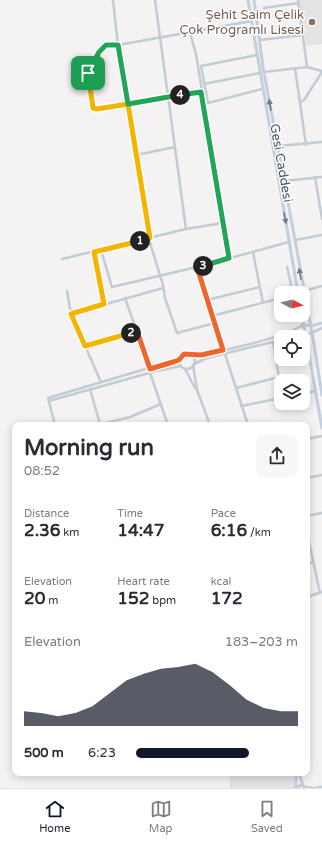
<!DOCTYPE html>
<meta charset="utf-8">
<style>
:root{--surface:#fff;--page:#f7f7f7;--text:#2b2b33;--muted:#7c7c81;--line:#e1e1e2;--accent:#111827}
body{margin:0;font-family:"Varela Round",sans-serif;background:var(--page);color:var(--text);height:100vh;display:flex;flex-direction:column;font-size:15px;white-space:nowrap}
*{box-sizing:border-box;margin:0}
p{font-size:13px;color:var(--muted)}
.icon{flex:none;width:22px;height:22px;fill:none;stroke:currentColor;stroke-width:2;stroke-linecap:round;stroke-linejoin:round}
.map{position:relative;flex:1;overflow:hidden}
.side{position:absolute;left:12px;top:422px;width:298px;height:354px;display:flex;flex-direction:column;background:var(--surface);border-radius:8px;box-shadow:0 2px 10px #0003}
.side>*{flex:none}
.needle{width:26px;rotate:97deg}
.controls{position:absolute;left:274px;top:286px;display:grid;gap:8px}
.controls a{display:grid;place-items:center;width:36px;height:36px;border-radius:8px;background:var(--surface);box-shadow:0 2px 10px #0003;font-size:20px}
.pin{position:absolute;display:grid;place-items:center;width:34px;height:34px;color:#fff;margin:-17px;border-radius:8px;box-shadow:0 2px 6px #0006}
.km{position:absolute;width:20px;height:20px;margin:-10px;border-radius:50%;background:#222;color:#fff;font-size:11px;line-height:20px;text-align:center}
.round{display:grid;place-items:center;flex:none;width:42px;height:42px;border-radius:8px;background:var(--page)}
.head{display:flex;align-items:center;justify-content:space-between;height:68px;padding:0 12px}
h1{font-size:22px;font-weight:700;line-height:30px}
.figures{display:grid;grid-template-columns:repeat(3,1fr);gap:6px;height:68px;padding:4px 12px}
.figures div{display:grid;align-content:center}
.figures b{font-size:17px;font-weight:700}
.figures small{font-size:11px;font-weight:400}
.figures p{font-size:11px}
.chart{height:112px;padding:8px 12px}
.chart p{display:flex;justify-content:space-between}
.chart svg{width:100%;height:72px;margin-top:4px;fill:var(--accent);opacity:.7}
ul{padding:0 12px;list-style:none;font-size:13px}
li{display:grid;grid-template-columns:64px 48px 1fr;align-items:center;height:30px}
li i{height:10px;border-radius:5px;background:var(--accent)}
.dock{display:flex;justify-content:space-around;align-items:center;height:56px;border-top:1px solid var(--line);background:var(--surface);font-size:11px;color:var(--muted)}
.dock a{display:grid;justify-items:center;gap:2px}
.dock .current{color:var(--accent)}
.map>svg:first-child{display:block}
.education{fill:#e5e2e3}
.lines{fill:none;stroke-linecap:round;stroke-linejoin:round}
.street{stroke:#c1ccd4;stroke-width:2.5}
.secondary{stroke:#c3cfdc;stroke-width:3}
.oneway{fill:#6c7a87}
.split-1-casing{stroke:#fff;stroke-width:8}
.split-2-casing{stroke:#fff;stroke-width:8}
.split-3-casing{stroke:#fff;stroke-width:8}
.split-4-casing{stroke:#fff;stroke-width:8}
.split-5-casing{stroke:#fff;stroke-width:8}
.split-1{stroke:#f5b400;stroke-width:5}
.split-2{stroke:#f5b400;stroke-width:5}
.split-3{stroke:#f0652b;stroke-width:5}
.split-4{stroke:#22a559;stroke-width:5}
.split-5{stroke:#22a559;stroke-width:5}
.education-dot{fill:#8d6e63;stroke:#fff;stroke-width:1.5}
.labels{text-anchor:middle;dominant-baseline:central;stroke-width:3;stroke-linejoin:round;paint-order:stroke}
.education-label{font-size:13px;fill:#785e54;stroke:#fff;text-anchor:end}
.street-label{font-size:13px;fill:#475562;stroke:#fff}
</style>
<div class="map">
<svg width="322" height="788" viewBox="0 0 322 788">
<rect width="100%" height="100%" fill="#f4f2f2"/>
<g class="education">
<path d="M 299,0 L 322,0 L 322,44 L 306,46 Z"/>
<path d="M 230,773 L 295,773 L 294,788 L 230,788 Z"/>
</g>
<g class="lines">
<g class="street">
<path d="M 113,0 L 118,45 L 107,45 C 84,65 89,81 93,108 L 97,109 L 167,96 L 201,92"/>
<path d="M 155,0 L 186,229"/>
<path d="M 264,8 L 298,3"/>
<path d="M 190,33 L 196,54 L 229,258"/>
<path d="M 260,40 L 303,35"/>
<path d="M 257,55 L 201,66 L 208,103 L 262,89"/>
<path d="M 307,67 L 322,71"/>
<path d="M 295,68 L 306,145"/>
<path d="M 264,72 L 307,67 L 298,0"/>
<path d="M 204,84 L 260,73"/>
<path d="M 300,102 L 304,100 L 322,72"/>
<path d="M 278,146 L 322,142"/>
<path d="M 136,155 L 175,147"/>
<path d="M 315,177 L 322,219"/>
<path d="M 284,181 L 322,177"/>
<path d="M 295,240 L 322,235"/>
<path d="M 101,250 L 112,287 L 197,267 L 289,242"/>
<path d="M 94,251 L 104,304"/>
<path d="M 253,252 L 263,303"/>
<path d="M 62,259 L 186,229 L 223,223"/>
<path d="M 197,267 L 223,350"/>
<path d="M 287,267 L 293,293"/>
<path d="M 67,291 L 71,314 L 101,382"/>
<path d="M 304,291 L 322,286"/>
<path d="M 125,298 L 150,369"/>
<path d="M 207,300 L 260,287"/>
<path d="M 71,314 L 163,288"/>
<path d="M 212,316 L 281,298"/>
<path d="M 215,323 L 177,333 L 165,298 L 163,285 L 151,246 L 118,45 L 252,21"/>
<path d="M 291,337 L 304,333"/>
<path d="M 273,342 L 281,389"/>
<path d="M 85,346 L 137,331"/>
<circle cx="187" cy="361" r="8"/>
<path d="M 225,354 L 248,425"/>
<path d="M 191,355 C 210,355 292,336 303,324"/>
<path d="M 194,364 L 207,358 L 281,340"/>
<path d="M 193,365 L 197,390 L 210,425"/>
<path d="M 185,369 L 195,388"/>
<path d="M 150,373 L 168,425"/>
<path d="M 236,388 L 279,377"/>
<path d="M 90,389 L 100,424"/>
<path d="M 303,394 L 315,391"/>
<path d="M 49,401 L 156,371 L 181,366"/>
<path d="M 241,406 L 281,398"/>
<path d="M 55,425 L 48,398 L 179,359"/>
<path d="M 98,425 L 130,417 L 161,404"/>
<path d="M 307,439 L 322,436"/>
<path d="M 307,478 L 322,475"/>
<path d="M 307,516 L 322,513"/>
<path d="M 307,532 L 320,593"/>
<path d="M 307,564 L 313,562"/>
</g>
<g class="secondary">
<path d="M 248,0 L 298,293"/>
<path d="M 254,0 L 263,67 L 312,332 L 322,395"/>
<path d="M 302,315 L 322,428"/>
<path d="M 303,327 L 307,325 L 311,326 L 322,323"/>
<path d="M 304,333 L 309,334 L 322,328"/>
<path d="M 307,597 L 322,592"/>
<path d="M 299,773 L 303,786"/>
<path d="M 305,787 L 313,788"/>
<path d="M 295,788 L 302,785 L 306,788"/>
<path d="M 296,788 L 296,773"/>
<path d="M 316,788 L 322,787"/>
</g>
</g>
<defs><path id="oneway-solid" d="M-6-.8H1V-3.2L6.5 0L1 3.2V.8H-6Z"/></defs>
<g class="oneway">
<use href="#oneway-solid" transform="translate(270 105) rotate(-100)"/>
<use href="#oneway-solid" transform="translate(285 218) rotate(79)"/>
<use href="#oneway-solid" transform="translate(300 274) rotate(-100)"/>
</g>
<g class="lines">
<g class="split-1-casing">
<path id="split-1" d="M 88,73 L 93,108 L 97,109 L 128,104 L 150,238 L 140,241"/>
</g>
<g class="split-2-casing">
<path id="split-2" d="M 131,333 L 85,346 L 71,314 L 104,304 L 94,252 L 140,241"/>
</g>
<g class="split-3-casing">
<path id="split-3" d="M 131,333 L 137,331 L 150,369 L 173,362 L 179,360 L 184,354 L 201,355 L 223,350 L 197,267 L 203,266"/>
</g>
<g class="split-4-casing">
<path id="split-4" d="M 180,95 L 201,92 L 229,258 L 203,266"/>
</g>
<g class="split-5-casing">
<path id="split-5" d="M 88,73 L 99,52 L 106,45 L 118,45 L 128,104 L 180,95"/>
</g>
<use href="#split-1" class="split-1"/>
<use href="#split-2" class="split-2"/>
<use href="#split-3" class="split-3"/>
<use href="#split-4" class="split-4"/>
<use href="#split-5" class="split-5"/>
</g>
<circle class="education-dot" cx="312" cy="22" r="4"/>
<g class="labels">
<g class="education-label">
<text x="304" y="15">Şehit Saim Çelik<tspan x="304" dy="15">Çok Programlı Lisesi</tspan></text>
</g>
<g class="street-label">
<text transform="translate(281 163) rotate(80)">Gesi Caddesi</text>
</g>
</g>
</svg>
<div class="controls">
<a><svg class="needle" viewBox="-14 -14 28 28"><path d="M0-13l5 13h-10z" fill="#e53935"/><path d="M0 13l5-13h-10z" fill="#7c7c81"/></svg></a>
<a><svg class="icon" aria-label="locate" viewBox="0 0 24 24"><circle cx="12" cy="12" r="6"/><path d="M12 2v4M12 18v4M2 12h4M18 12h4"/></svg></a>
<a><svg class="icon" aria-label="layers" viewBox="0 0 24 24"><path d="M12 4l9 5-9 5-9-5zM3 14l9 5 9-5"/></svg></a>
</div>
<div class="pin" style="left:88px;top:73px;background:#1e9e55"><svg class="icon" aria-label="arrive" viewBox="0 0 24 24"><path d="M6 21V4h12l-3 4 3 4H6"/></svg></div>
<b class="km" style="left:140px;top:241px">1</b>
<b class="km" style="left:131px;top:333px">2</b>
<b class="km" style="left:203px;top:266px">3</b>
<b class="km" style="left:180px;top:95px">4</b>
<section class="side">
<div class="head"><div><h1>Morning run</h1><p>08:52</p></div><a class="round"><svg class="icon" aria-label="share" viewBox="0 0 24 24"><path d="M12 15V3M7 8l5-5 5 5M5 13v7h14v-7"/></svg></a></div>
<div class="figures">
<div><p>Distance</p><b>2.36<small> km</small></b></div>
<div><p>Time</p><b>14:47</b></div>
<div><p>Pace</p><b>6:16<small> /km</small></b></div>
</div>
<div class="figures">
<div><p>Elevation</p><b>20<small> m</small></b></div>
<div><p>Heart rate</p><b>152<small> bpm</small></b></div>
<div><p>kcal</p><b>172</b></div>
</div>
<div class="chart"><p><span>Elevation</span>183–203 m</p>
<svg viewBox="0 0 160 44" preserveAspectRatio="none"><path d="M0 44V35L10 36L20 38L30 36L40 32L50 24L60 16L70 12L80 9L90 8L100 6L110 11L120 19L130 28L140 33L150 35L160 35V44z"/></svg>
</div>
<ul>
<li><b>500 m</b>6:23<i style="width:70%"></i></li>
</ul>
</section>
</div>
<nav class="dock">
<a class="current"><svg class="icon" aria-label="home" viewBox="0 0 24 24"><path d="M3 11l9-7 9 7M6 9v11h12V9"/></svg>Home</a>
<a><svg class="icon" aria-label="map" viewBox="0 0 24 24"><path d="M3 6l6-2 6 2 6-2v14l-6 2-6-2-6 2zM9 4v14M15 6v14"/></svg>Map</a>
<a><svg class="icon" aria-label="saved" viewBox="0 0 24 24"><path d="M7 4h10v16l-5-4-5 4z"/></svg>Saved</a>
</nav>
